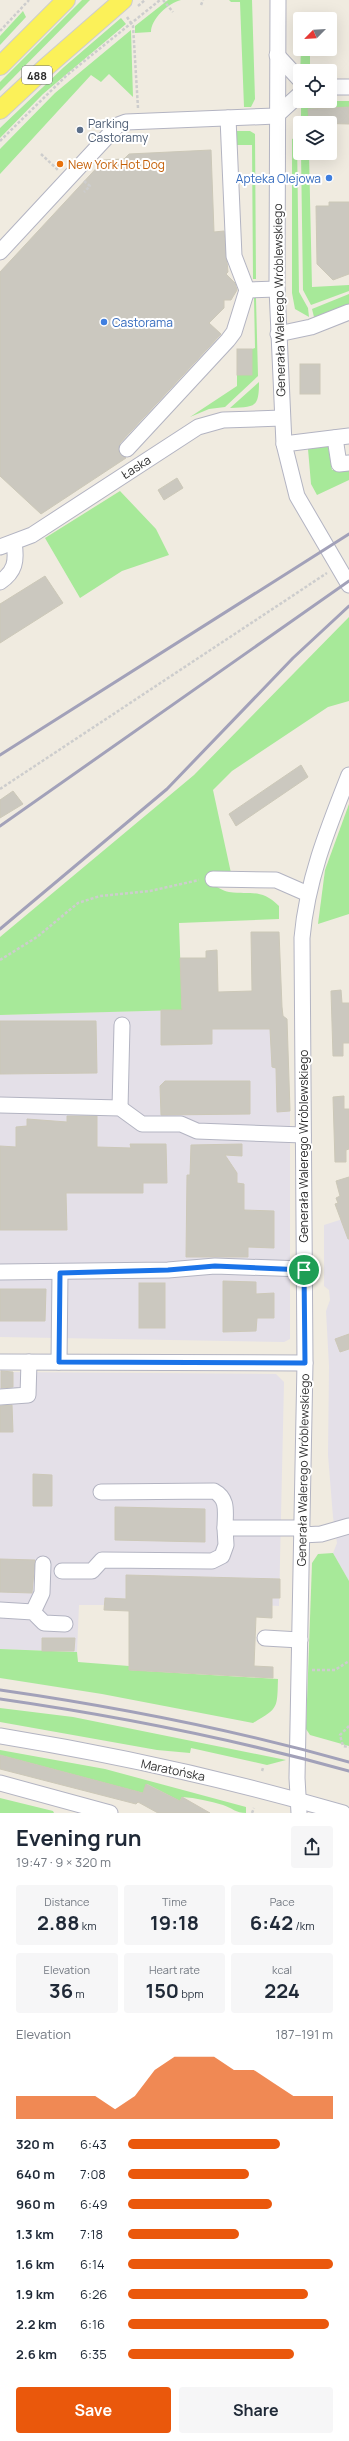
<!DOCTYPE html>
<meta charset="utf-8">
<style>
:root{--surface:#fff;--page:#f6f6f7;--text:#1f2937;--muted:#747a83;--accent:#ea580c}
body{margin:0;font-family:Manrope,sans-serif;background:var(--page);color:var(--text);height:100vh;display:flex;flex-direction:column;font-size:15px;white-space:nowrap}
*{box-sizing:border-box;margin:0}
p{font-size:13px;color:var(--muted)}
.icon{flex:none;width:22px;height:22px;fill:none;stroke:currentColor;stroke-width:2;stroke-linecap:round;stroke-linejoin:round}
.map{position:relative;height:1813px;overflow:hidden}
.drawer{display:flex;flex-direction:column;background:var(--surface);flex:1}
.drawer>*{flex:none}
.needle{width:26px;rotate:246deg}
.fabs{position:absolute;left:293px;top:12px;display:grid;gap:8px}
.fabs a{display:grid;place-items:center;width:44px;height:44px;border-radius:4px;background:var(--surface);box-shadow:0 4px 16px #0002;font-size:20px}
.pin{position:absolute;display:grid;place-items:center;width:34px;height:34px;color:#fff;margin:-17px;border:2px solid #fff;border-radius:50%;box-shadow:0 1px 4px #0007}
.round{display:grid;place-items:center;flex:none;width:42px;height:42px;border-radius:4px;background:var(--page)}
.summary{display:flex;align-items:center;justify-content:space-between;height:68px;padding:0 16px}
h1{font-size:22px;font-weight:700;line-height:30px}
.stats{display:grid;grid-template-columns:repeat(3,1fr);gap:6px;height:68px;padding:4px 16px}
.stats div{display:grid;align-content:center;border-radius:4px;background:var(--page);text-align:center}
.stats b{font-size:20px;font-weight:700}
.stats small{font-size:11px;font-weight:400}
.stats p{font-size:11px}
.chart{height:112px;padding:8px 16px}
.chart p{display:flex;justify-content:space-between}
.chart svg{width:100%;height:72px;margin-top:4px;fill:var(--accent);opacity:.7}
.primary-button{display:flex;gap:8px;margin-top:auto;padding:8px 16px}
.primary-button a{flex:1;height:46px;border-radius:4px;background:var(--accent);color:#fff;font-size:16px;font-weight:700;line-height:46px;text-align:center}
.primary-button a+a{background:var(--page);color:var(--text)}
ul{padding:0 16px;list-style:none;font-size:13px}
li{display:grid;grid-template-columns:64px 48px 1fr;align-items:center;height:30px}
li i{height:10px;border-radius:5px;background:var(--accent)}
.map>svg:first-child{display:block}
.industrial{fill:#e4e0e8}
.green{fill:#a7e999}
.building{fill:#cbc8bf;stroke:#ccc8b8}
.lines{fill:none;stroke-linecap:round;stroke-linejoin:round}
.minor-casing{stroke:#b3b4c2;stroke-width:17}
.major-casing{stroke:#cdcdcd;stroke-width:20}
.path{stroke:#cdcdcd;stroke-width:2.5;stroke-dasharray:3 2;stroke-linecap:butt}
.minor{stroke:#fff;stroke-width:15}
.major{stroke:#fbf159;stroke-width:18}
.rail{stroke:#a2a1b9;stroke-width:3}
.route-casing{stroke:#fff;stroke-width:8}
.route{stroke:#1a73e8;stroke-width:5}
.service-dot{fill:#5c6f8a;stroke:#fff;stroke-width:1.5}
.food-dot{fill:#e8710a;stroke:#fff;stroke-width:1.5}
.shop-dot{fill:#3f7fe0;stroke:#fff;stroke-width:1.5}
.labels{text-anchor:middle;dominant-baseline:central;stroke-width:4;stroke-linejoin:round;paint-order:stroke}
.shield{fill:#fff;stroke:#6d6d6d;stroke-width:1}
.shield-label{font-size:11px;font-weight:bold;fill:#2e2e2e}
.service-label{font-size:12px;fill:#4e5e75;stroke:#fff;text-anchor:start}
.food-label{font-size:12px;fill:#c56008;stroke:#fff;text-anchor:start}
.shop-label{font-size:12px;fill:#366cbe;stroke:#fff;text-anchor:end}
.street-label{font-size:12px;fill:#2e2e2e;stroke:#fff}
</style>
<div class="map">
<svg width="349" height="1813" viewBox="0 0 349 1813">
<rect width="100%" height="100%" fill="#f0ebe0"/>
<g class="industrial">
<path d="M 282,1007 L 283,1016 L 287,1019 L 290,1111 L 290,1339 L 284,1342 L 0,1337 L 0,1015 Z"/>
<path d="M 349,1217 L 349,1581 L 333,1553 L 337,1543 L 333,1517 L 328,1455 L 329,1366 L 326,1311 L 330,1300 L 329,1290 L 324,1286 L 324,1225 Z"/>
<path d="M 0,1372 L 276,1374 L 284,1382 L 279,1606 L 105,1598 L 104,1605 L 79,1605 L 77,1652 L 0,1649 Z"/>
</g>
<g class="green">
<path d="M 82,0 L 90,0 L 0,91 L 0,82 Z"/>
<path d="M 168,0 L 181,0 C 168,3 151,19 151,32 L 135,33 L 135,26 Z"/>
<path d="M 229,0 L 252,0 L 255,99 L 251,107 L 244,107 L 240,2 L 231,2 Z"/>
<path d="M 23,11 L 26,17 L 0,45 L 0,36 Z"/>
<path d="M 121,18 L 126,24 L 43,94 L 0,138 L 0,128 L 64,67 Z"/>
<path d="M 131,30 L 133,97 L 109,74 L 101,82 L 91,75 L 0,174 L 0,149 L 55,93 Z"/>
<path d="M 301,49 L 310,49 L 310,70 L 320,71 L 300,71 L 300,75 Z"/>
<path d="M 310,101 L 349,101 L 349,107 L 309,109 L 309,123 L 301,123 L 301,107 Z"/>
<path d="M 235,131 L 250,131 L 255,134 L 256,279 L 253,279 L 252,145 L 235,145 Z"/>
<path d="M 297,137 L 299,292 L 308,308 L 309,317 L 295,309 L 292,293 L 292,139 Z"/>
<path d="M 301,153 L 309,153 L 312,287 L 349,285 L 349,291 L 311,305 L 303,290 Z"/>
<path d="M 349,294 L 349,305 L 314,317 L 312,309 Z"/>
<path d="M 254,298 L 256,298 L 258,376 L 225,407 L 209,409 L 190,417 L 237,386 L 237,375 L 252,375 L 252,349 L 255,348 Z"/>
<path d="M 259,382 C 259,408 255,407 230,408 Z"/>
<path d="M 328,446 L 332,470 L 349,469 L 349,480 L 317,495 L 311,484 L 308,449 Z"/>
<path d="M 120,491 L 156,529 L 169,555 L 122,571 L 80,598 L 45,538 Z"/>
<path d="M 349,617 L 349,701 L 328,707 L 232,771 L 213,790 L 231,873 L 212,884 C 217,887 223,891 229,892 C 251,895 261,888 279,906 L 279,919 L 179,923 L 182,1010 L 0,1015 L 0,937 L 194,775 Z"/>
<path d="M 349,804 L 349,914 L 318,924 L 325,870 Z"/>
<path d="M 333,1553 L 349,1581 L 349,1746 L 310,1735 L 306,1729 L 312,1563 L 318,1554 Z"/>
<path d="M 0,1649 L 77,1652 L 78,1662 L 129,1666 L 129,1670 L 278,1679 C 277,1708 279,1708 253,1723 L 102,1694 L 0,1678 Z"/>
<path d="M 0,1708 L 73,1717 L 286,1760 L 267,1765 L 191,1748 L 190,1753 L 157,1750 L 0,1722 Z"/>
<path d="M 0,1750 L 105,1769 L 246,1807 L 246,1813 C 236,1813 232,1808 223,1805 C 210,1801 196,1798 182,1797 L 180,1801 L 147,1784 L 143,1793 L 0,1755 Z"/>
<path d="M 0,1798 L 53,1811 L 54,1813 L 0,1813 Z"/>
</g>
<g class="building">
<path d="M 349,107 L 349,124 L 309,123 L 308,109 Z"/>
<path d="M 211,150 L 214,232 L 224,231 L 228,272 L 226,274 L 235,283 L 237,290 L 231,300 L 224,300 L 224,308 L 209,323 L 221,334 L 120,443 L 119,452 L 126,458 L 41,514 L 0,476 L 0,272 L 104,160 L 124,159 L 129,154 Z"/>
<path d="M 329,202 L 349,202 L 349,274 L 333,280 L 317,264 L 316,206 L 329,206 Z"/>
<rect x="237" y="349" width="15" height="26"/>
<rect x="300" y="364" width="20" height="30"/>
<path d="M 177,478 L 183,488 L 164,500 L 158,490 Z"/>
<path d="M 45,576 L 63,603 L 0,643 L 0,604 Z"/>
<path d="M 301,765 L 308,777 L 236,826 L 229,814 Z"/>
<path d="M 13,791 L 23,804 L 0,818 L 0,800 Z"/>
<path d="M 251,932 L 279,932 L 282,1007 L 283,1016 L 287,1019 L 290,1111 L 277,1112 L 276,1068 L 272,1067 L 270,1029 L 212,1029 L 212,1044 L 161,1045 L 161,1010 L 182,1010 L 180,958 L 206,958 L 206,951 L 217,950 L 218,992 L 252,991 Z"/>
<path d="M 341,990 L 342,1003 L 349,1003 L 349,1043 L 343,1043 L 343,1056 L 333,1056 L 331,991 Z"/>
<path d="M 0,1021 L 96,1021 L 97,1073 L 0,1074 Z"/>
<path d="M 165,1081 L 250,1081 L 250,1114 L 161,1115 L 160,1086 Z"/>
<path d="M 344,1096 L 344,1109 L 349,1109 L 349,1149 L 346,1150 L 346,1162 L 335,1162 L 333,1097 Z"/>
<path d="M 67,1116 L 97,1116 L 97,1147 L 131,1148 L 130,1144 L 166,1144 L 167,1183 L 143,1183 L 143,1193 L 66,1193 L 67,1230 L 0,1230 L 0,1146 L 16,1147 L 16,1127 L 27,1126 L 27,1119 L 67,1122 Z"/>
<path d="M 242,1144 L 242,1156 L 225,1155 L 237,1173 L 237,1183 L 244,1184 L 244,1210 L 274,1211 L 274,1248 L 248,1247 L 248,1257 L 186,1257 L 187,1175 L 190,1175 L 191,1145 Z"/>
<path d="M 349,1177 L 349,1239 L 348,1239 L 335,1204 L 338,1203 L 336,1198 L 340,1196 L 336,1181 Z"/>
<path d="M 223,1281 L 256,1282 L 256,1294 L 274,1293 L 274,1318 L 257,1318 L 256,1331 L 223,1332 Z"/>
<rect x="139" y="1283" width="26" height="45"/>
<path d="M 0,1289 L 46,1289 L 45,1321 L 0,1321 Z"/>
<path d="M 349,1334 L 349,1349 L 340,1352 L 335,1339 Z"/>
<path d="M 1,1371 L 13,1372 L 13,1387 L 1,1388 Z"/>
<path d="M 12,1405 L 13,1432 L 0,1432 L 0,1406 Z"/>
<path d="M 33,1474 L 52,1475 L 52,1506 L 33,1506 Z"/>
<path d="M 115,1507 L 205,1509 L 205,1542 L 115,1540 Z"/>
<path d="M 0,1559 L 35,1560 L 32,1593 L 0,1592 Z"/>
<path d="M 126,1575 L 280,1579 L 280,1598 L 272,1598 L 272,1618 L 256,1617 L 254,1666 L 273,1667 L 273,1678 L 129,1670 L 129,1611 L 104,1610 L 105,1598 L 126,1599 Z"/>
<path d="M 42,1638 L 75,1638 L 74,1651 L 42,1651 Z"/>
<path d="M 0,1755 L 143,1793 L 146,1784 L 180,1801 L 182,1797 L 210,1813 L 158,1813 L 138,1802 L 136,1804 L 0,1769 Z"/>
</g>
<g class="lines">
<g class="minor-casing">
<g id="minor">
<path d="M 278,0 L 277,289 L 284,444 L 297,496 L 349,585"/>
<path d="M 277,55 L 300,80"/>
<path d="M 330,87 L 349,87"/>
<path d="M 0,252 L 118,125 L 126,122 L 276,116 L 300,94"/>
<path d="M 247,290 L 277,289"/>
<path d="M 278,334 L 311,327 L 349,312"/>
<path d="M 335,438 L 339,464 L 349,463"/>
<path d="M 284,444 L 349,436"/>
<path d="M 127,449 L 228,340 L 234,332 L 247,290 L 234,256 L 228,118"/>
<path d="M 0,547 L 32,535 L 198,427 L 223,420 L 282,418"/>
<path d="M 0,582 C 15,572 17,561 14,543"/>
<path d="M 213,879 L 276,880 L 308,894"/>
<path d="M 0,1105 L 120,1108 L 142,1124 L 181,1124 L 197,1131 L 303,1135"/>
<path d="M 120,1108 L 122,1025"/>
<path d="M 0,1272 L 168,1270 L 215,1266 L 304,1269"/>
<path d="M 0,1362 L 305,1363"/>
<path d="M 59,1362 L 60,1273"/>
<path d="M 0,1397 L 28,1395 L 29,1362"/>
<path d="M 101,1492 L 214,1491 C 229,1499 225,1513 225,1528 L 302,1528"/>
<path d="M 302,1535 L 321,1534 L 349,1526"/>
<path d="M 62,1571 L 92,1571 L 102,1560 L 212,1561 L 222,1556 L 226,1545 L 225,1528"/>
<path d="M 0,1610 L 33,1612 L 44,1623 L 65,1624"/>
<path d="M 33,1612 L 42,1593 L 43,1564"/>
<path d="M 265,1638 L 300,1640"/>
<path d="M 0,1736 C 116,1755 230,1780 343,1813"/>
<path d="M 0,1783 L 110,1813"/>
<path d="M 299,1813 L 297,1778 L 305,1363 L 302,938 C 307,880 328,828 349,775"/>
</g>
</g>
<g class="major-casing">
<g id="major">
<path d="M 0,66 L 66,0"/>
<path d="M 0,110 L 45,68 L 123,0"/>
</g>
</g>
<g class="path">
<path d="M 163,0 L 173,12"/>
<path d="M 201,5 L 203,0"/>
<path d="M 138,6 L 145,0"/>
<path d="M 127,17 L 133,26 L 138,108"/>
<path d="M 0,31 L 29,0"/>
<path d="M 0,141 L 67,75 L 160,0"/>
<path d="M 41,154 L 58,170"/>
<path d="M 84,181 L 90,186 L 84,192"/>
<path d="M 0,789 L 327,573"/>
<path d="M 0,960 L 37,937 L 78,903 L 100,896 L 150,891 L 199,880"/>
<path d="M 312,1670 L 335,1670 L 349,1661"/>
<path d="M 349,1726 L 340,1735 L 343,1746 L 349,1747"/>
<path d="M 262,1771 L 263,1768"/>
<path d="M 252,1813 L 254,1808"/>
</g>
<use href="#minor" class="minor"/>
<use href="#major" class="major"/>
<g class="rail">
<path d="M 0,755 L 349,534"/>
<path d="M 0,826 L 349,581"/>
<path d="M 0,929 L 167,789 L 293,658 L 349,606"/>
<path d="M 0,1690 C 118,1707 235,1730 349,1762"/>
<path d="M 0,1699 C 118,1716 234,1739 349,1771"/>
</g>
</g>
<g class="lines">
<g class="route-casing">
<path id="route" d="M 215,1266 L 304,1270 L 305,1363 L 59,1362 L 60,1273 L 168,1270 Z"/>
</g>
<use href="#route" class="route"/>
</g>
<circle class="service-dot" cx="80" cy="130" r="4"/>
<circle class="food-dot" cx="60" cy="164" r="4"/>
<g class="shop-dot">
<circle cx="329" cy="178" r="4"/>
<circle cx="104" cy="322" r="4"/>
</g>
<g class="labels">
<rect class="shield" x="22" y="66" width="30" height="18" rx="3"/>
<g class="shield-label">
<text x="37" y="75">488</text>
</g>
<g class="service-label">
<text x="88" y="123">Parking<tspan x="88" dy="14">Castoramy</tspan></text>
</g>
<g class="food-label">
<text x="68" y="164">New York Hot Dog</text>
</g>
<g class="shop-label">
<text x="321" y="178">Apteka Olejowa</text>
<text x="112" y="322" text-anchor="start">Castorama</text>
</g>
<g class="street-label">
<text transform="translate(279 300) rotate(-91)">Generała Walerego Wróblewskiego</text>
<text transform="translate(136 467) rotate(-33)">Łaska</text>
<text transform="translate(303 1146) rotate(-90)">Generała Walerego Wróblewskiego</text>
<text transform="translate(303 1470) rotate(-89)">Generała Walerego Wróblewskiego</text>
<text transform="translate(173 1770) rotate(12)">Maratońska</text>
</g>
</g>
</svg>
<div class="fabs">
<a><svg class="needle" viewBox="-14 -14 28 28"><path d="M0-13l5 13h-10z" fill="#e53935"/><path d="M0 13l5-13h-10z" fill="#747a83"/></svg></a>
<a><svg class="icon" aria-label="locate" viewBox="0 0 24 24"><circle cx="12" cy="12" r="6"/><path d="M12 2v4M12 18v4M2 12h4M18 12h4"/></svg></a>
<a><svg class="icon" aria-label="layers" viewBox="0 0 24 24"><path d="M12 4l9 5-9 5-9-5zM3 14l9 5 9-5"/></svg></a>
</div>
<div class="pin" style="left:304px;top:1270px;background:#1e9e55"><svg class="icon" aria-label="arrive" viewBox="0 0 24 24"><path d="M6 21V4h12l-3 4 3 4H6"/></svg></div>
</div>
<section class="drawer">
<div class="summary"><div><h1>Evening run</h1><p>19:47 · 9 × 320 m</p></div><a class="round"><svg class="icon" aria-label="share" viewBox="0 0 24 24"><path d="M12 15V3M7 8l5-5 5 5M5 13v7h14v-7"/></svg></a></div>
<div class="stats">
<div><p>Distance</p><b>2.88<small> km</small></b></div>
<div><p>Time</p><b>19:18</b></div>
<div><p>Pace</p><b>6:42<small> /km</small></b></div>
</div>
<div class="stats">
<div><p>Elevation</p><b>36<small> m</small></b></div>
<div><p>Heart rate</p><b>150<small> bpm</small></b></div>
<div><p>kcal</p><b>224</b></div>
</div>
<div class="chart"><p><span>Elevation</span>187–191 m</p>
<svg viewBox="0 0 160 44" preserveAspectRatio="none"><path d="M0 44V30L10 30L20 30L30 30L40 30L50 38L60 30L70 14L80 6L90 6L100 6L110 14L120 14L130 22L140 30L150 30L160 30V44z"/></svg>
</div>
<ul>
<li><b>320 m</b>6:43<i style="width:74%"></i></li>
<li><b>640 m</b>7:08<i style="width:59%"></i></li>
<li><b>960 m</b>6:49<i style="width:70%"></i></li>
<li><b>1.3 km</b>7:18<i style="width:54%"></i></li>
<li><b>1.6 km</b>6:14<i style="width:100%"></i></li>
<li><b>1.9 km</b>6:26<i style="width:88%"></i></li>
<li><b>2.2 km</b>6:16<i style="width:98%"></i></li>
<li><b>2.6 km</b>6:35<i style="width:81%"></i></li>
</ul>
<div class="primary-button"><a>Save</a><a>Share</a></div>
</section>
